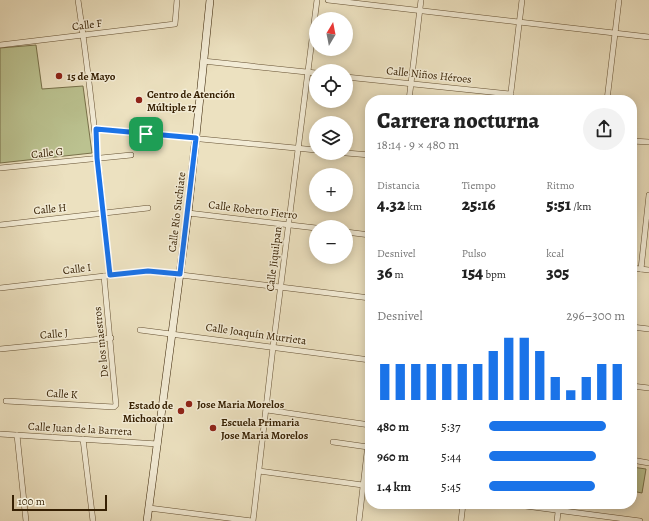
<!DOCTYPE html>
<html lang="es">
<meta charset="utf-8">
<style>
:root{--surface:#fff;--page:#f2f2f2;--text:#222;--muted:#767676;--accent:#1a73e8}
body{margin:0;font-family:Alegreya,serif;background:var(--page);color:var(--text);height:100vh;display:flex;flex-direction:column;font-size:15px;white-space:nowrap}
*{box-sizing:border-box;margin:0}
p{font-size:13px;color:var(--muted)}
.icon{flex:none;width:22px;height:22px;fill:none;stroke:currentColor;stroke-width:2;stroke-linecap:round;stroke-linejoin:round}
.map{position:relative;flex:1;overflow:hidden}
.sheet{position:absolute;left:365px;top:95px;width:272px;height:414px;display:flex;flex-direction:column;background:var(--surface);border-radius:16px;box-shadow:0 2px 10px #0003}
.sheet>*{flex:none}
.needle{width:26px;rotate:10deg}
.controls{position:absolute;left:309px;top:12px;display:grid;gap:8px}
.controls a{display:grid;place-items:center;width:44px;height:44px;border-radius:50%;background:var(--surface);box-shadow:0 2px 10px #0003;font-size:20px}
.scale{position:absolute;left:12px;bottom:10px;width:95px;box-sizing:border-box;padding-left:4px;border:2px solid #362003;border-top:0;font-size:11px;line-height:14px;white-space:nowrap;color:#362003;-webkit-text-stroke:3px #f3ecd6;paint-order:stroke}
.pin{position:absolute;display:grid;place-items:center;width:34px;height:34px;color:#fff;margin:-17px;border-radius:8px;box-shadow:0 2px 6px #0006}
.round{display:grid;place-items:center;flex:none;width:42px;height:42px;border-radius:21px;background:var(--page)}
.headline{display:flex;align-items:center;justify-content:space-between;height:68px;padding:0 12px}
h1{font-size:22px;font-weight:800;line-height:30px}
.figures{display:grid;grid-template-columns:repeat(3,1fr);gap:6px;height:68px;padding:4px 12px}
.figures div{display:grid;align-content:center}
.figures b{font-size:17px;font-weight:800}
.figures small{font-size:11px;font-weight:400}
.figures p{font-size:11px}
.chart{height:112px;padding:8px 12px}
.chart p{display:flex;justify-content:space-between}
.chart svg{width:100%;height:72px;margin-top:4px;stroke:var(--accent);stroke-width:6}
ul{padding:0 12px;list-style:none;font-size:13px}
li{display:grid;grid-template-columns:64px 48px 1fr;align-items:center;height:30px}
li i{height:10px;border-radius:5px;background:var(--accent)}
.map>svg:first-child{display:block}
.green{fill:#bbc290;stroke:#78714a}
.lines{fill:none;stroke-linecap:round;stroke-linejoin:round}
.minor-casing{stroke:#645032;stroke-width:6}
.secondary-casing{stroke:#362003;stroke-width:8}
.minor{stroke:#f3ecd6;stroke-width:5}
.secondary{stroke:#f3ecd6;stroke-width:7}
.route-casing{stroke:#fff;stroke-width:8}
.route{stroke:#1a73e8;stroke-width:5}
.poi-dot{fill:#8f2418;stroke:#f3ecd6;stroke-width:1.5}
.labels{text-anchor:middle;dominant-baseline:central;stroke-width:3;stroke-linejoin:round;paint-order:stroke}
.street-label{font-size:11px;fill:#362003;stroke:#f3ecd6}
.poi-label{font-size:11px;font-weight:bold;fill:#362003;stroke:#f3ecd6;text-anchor:start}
</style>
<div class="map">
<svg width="649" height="521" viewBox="0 0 649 521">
<rect width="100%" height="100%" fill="#ece1c0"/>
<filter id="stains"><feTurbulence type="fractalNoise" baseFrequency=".005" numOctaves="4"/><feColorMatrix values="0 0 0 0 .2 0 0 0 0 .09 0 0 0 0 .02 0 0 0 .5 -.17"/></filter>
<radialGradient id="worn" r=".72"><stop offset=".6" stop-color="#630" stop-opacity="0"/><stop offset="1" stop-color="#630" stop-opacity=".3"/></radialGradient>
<g class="green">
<path d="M 36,45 L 42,89 L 83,86 L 92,153 L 0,163 L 0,48 Z"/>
<path d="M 632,467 L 646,469 L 642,493 L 632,491 Z"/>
</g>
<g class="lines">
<g class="minor-casing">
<g id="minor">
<path d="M 78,0 C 92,92 100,183 110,275"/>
<path d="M 328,0 L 649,37"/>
<path d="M 0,45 L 175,24 L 177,0"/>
<path d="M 203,61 L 316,73"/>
<path d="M 346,77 L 511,94"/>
<path d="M 409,100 L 421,0"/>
<path d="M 510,100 L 522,0"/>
<path d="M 607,100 L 619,0"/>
<path d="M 96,129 L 316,150"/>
<path d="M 632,141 L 649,142"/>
<path d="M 346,153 L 370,155"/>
<path d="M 0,168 L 131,155"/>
<path d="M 188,213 L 316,228"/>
<path d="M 0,225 L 148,208"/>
<path d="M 346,232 L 370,235"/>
<path d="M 632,268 L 649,270"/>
<path d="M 641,269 L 649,195"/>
<path d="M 0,288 L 148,271 L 370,298"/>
<path d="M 632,327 L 649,329"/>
<path d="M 140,330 L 370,360"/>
<path d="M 0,349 L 111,338"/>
<path d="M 632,386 L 649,388"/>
<path d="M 6,401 L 114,407 L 116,405 L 104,276"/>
<path d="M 267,410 L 370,425"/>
<path d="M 0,434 L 158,444"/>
<path d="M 17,435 L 26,521"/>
<path d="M 83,439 L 93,521"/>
<path d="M 333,442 L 368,447"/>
<path d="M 632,460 L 649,463"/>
<path d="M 259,471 L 370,486"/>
<path d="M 510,504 L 640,521"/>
<path d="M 149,508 L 252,521"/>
<path d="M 253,521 L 273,347 L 317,0"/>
<path d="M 359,521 L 370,427"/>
<path d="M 461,521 L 463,504"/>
<path d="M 557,521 L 559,504"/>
</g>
</g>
<g class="secondary-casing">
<path id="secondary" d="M 147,521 L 188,213 L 210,0"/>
</g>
<use href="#minor" class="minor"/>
<use href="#secondary" class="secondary"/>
</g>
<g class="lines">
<g class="route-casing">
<path id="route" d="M 96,129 L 196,138 L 180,274 L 148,271 L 110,275 L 97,158 Z"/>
</g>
<use href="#route" class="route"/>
</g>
<g class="poi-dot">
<circle cx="59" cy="76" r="4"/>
<circle cx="139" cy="100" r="4"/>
<circle cx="189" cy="404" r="4"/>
<circle cx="181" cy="411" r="4"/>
<circle cx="213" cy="428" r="4"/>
</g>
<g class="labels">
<g class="street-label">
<text transform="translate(87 25) rotate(-7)">Calle F</text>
<text transform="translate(429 75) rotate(6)">Calle Niños Héroes</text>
<text transform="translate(47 153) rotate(-6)">Calle G</text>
<text transform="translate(50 209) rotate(-6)">Calle H</text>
<text transform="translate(253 210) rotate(7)">Calle Roberto Fierro</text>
<text transform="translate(177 212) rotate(-83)">Calle Río Suchiate</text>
<text transform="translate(274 259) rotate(-83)">Calle Jiquilpan</text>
<text transform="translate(77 269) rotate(-7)">Calle I</text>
<text transform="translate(54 334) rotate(-5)">Calle J</text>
<text transform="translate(256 334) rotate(8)">Calle Joaquín Murrieta</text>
<text transform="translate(101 342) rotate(-96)">De los maestros</text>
<text transform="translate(62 394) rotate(3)">Calle K</text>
<text transform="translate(80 429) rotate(3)">Calle Juan de la Barrera</text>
</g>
<g class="poi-label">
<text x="67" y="76">15 de Mayo</text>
<text x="147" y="94">Centro de Atención<tspan x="147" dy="13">Múltiple 17</tspan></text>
<text x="197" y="404">Jose Maria Morelos</text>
<text x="173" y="405" text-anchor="end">Estado de<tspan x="173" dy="13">Michoacan</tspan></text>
<text x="221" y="422">Escuela Primaria<tspan x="221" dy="13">Jose Maria Morelos</tspan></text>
</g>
</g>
<rect width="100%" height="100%" filter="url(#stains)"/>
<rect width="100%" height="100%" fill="url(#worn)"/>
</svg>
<div class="controls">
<a><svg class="needle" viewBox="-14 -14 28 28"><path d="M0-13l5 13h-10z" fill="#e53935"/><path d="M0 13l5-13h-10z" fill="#767676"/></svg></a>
<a><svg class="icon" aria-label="locate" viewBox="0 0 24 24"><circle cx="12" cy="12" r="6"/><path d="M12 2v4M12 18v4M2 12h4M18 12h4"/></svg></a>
<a><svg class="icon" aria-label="layers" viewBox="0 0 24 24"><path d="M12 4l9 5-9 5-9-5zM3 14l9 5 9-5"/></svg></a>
<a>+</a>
<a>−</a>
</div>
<div class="scale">100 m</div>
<div class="pin" style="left:146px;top:134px;background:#1e9e55"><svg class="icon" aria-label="arrive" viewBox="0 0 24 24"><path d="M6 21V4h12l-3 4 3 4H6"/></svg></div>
<section class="sheet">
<div class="headline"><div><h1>Carrera nocturna</h1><p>18:14 · 9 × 480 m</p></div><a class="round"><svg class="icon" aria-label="share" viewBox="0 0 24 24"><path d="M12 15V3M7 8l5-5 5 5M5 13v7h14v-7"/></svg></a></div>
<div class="figures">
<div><p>Distancia</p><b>4.32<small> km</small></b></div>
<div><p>Tiempo</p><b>25:16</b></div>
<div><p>Ritmo</p><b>5:51<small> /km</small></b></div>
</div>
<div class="figures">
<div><p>Desnivel</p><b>36<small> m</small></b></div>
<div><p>Pulso</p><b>154<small> bpm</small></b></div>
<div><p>kcal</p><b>305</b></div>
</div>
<div class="chart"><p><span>Desnivel</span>296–300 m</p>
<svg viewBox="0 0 160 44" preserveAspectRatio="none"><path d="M5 44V22M15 44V22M25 44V22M35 44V22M45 44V22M55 44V22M65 44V22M75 44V14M85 44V6M95 44V6M105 44V14M115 44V30M125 44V38M135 44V30M145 44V22M155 44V22"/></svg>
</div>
<ul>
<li><b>480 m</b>5:37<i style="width:86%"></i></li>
<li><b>960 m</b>5:44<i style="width:79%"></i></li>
<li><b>1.4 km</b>5:45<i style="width:78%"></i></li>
</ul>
</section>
</div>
